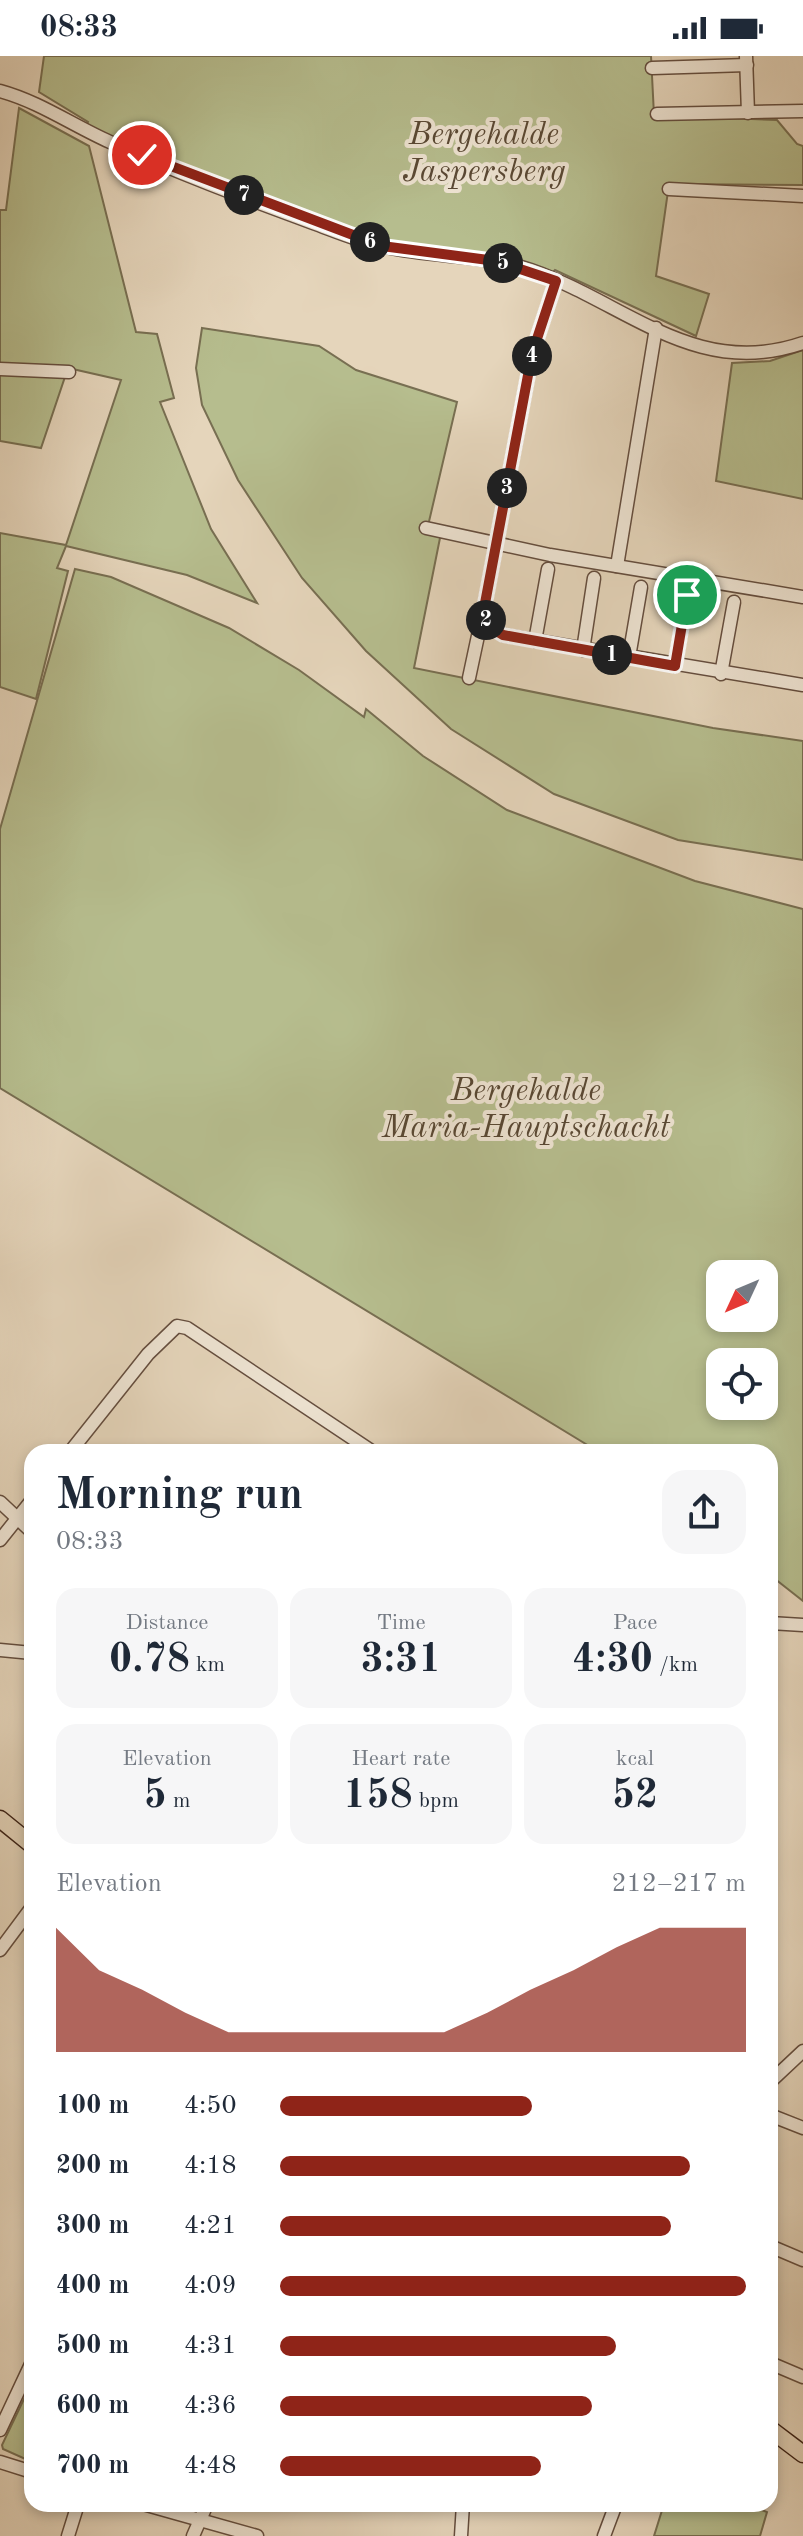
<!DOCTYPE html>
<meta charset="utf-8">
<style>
:root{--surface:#fff;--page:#f6f6f7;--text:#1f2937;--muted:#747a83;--accent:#8f2418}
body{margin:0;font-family:"Old Standard TT",serif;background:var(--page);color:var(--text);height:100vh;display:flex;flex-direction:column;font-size:30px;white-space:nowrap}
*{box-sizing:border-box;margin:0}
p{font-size:26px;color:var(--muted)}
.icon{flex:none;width:44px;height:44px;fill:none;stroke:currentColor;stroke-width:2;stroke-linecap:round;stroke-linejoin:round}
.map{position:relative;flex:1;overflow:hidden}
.sheet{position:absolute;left:24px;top:1388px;width:754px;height:1068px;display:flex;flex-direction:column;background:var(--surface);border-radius:24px;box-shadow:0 4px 12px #0003}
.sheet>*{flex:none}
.needle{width:52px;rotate:226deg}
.controls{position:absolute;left:706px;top:1204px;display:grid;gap:16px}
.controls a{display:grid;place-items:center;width:72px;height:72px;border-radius:16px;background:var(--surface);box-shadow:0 4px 12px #0003;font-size:40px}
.pin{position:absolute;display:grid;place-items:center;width:68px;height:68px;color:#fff;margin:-34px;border:4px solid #fff;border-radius:50%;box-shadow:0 2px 8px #0007}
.km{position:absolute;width:40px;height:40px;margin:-20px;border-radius:50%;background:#222;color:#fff;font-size:22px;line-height:40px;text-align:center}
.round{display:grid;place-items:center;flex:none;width:84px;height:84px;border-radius:24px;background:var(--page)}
.overview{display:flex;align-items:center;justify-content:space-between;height:136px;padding:0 32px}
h1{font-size:44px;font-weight:700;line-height:60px}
.stats{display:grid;grid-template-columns:repeat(3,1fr);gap:12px;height:136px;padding:8px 32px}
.stats div{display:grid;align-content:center;border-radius:20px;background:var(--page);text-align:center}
.stats b{font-size:40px;font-weight:700}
.stats small{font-size:22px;font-weight:400}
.stats p{font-size:22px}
.chart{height:224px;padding:16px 32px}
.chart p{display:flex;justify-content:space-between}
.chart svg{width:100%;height:144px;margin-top:8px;fill:var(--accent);opacity:.7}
ul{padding:0 32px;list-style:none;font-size:26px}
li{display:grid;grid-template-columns:128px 96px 1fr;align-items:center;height:60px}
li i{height:20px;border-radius:10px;background:var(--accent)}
.status{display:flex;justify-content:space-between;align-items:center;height:56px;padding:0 40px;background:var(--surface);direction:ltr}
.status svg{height:22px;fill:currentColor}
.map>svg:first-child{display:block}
.green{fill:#b6bd8e;stroke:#786f52;stroke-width:2;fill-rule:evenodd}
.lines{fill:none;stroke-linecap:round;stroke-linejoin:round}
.minor-casing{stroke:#654e3f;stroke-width:15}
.major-casing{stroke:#3a2116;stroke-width:19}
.minor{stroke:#eee4d3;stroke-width:12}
.major{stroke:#e5d5bb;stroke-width:16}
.route-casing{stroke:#fff;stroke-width:16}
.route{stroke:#8f2418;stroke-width:10}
.labels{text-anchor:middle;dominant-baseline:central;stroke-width:8;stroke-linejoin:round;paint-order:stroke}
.park-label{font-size:32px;font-style:italic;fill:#594834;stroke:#eee4d3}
</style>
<div class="status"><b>08:33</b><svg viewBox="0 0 49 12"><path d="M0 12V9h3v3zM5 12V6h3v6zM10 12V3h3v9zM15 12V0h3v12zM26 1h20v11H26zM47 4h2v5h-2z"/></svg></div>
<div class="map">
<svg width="803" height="2480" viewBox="0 0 803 2480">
<rect width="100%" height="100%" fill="#e5d5bb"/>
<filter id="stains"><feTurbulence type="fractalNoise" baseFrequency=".0025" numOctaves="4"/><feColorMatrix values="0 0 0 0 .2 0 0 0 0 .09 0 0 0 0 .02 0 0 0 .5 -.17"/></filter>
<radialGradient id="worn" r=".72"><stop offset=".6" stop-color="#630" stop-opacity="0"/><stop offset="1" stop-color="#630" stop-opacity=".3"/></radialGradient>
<g class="green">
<path d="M 44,0 L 651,0 L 654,59 L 777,64 L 797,88 L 803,90 L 803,129 L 669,128 L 656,220 L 709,238 L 696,280 L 555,214 L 552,217 L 498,199 L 382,185 L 155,102 L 86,71 L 88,66 L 39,36 Z"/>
<path d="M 19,52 L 89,90 L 136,276 L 157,278 L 174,342 L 160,346 L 211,473 L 257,547 L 187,519 L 66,490 L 57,512 L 68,515 L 36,643 L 0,631 L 0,477 L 66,489 L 121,324 L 68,312 L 41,392 L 0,385 L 0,154 L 6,154 Z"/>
<path d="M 202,272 L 319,290 L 356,314 L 457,346 L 427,474 L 441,477 L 414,612 L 713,672 L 803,685 L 803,804 L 678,784 L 554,738 L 451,673 L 366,595 L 302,522 L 238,424 L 202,349 L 196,312 Z"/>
<path d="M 803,294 L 803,443 L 716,425 L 732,307 L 770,305 Z"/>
<path d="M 75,513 L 111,521 L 229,572 L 299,614 L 364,661 L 366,653 L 423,700 L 507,754 L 695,825 L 803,853 L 803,1545 L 770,1519 L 770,1396 L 599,1396 L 0,1032 L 0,773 ZM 720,1218 L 764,1218 L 764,1262 L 720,1262 ZM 720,1306 L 764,1306 L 764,1350 L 720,1350 Z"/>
<path d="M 32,2326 L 32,2406 L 3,2393 L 2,2389 Z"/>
<path d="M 664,2448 L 745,2448 L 767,2456 L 760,2480 L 654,2480 Z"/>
</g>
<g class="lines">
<g class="minor-casing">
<g id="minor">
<path d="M 746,0 L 748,57"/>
<path d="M 652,12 L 747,9"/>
<path d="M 0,35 C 40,46 72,69 110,86 C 175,116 245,142 313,167 C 335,175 358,185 382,190 C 431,202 483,198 531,214 C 626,247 696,324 803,287"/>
<path d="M 657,58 L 803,55"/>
<path d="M 669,133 L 803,140"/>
<path d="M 556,225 L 532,298 L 483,558 L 487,569 L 503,579 L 803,629"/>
<path d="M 0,313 L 69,316"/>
<path d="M 426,472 L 550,499 L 803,541"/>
<path d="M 617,510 L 656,272"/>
<path d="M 535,585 L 548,513"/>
<path d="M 583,594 L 594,522"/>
<path d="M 629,601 L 641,531"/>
<path d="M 675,610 L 687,539"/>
<path d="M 721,618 L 734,546"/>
<path d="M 469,622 L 479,575 L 487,569"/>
<path d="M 70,1396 L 148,1298 L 177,1270 L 187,1272 L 373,1396"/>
<path d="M 0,1446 L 32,1476"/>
<path d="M 0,1484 L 32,1444"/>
<path d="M 770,1567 L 803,1569"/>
<path d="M 0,1594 L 32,1597"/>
<path d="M 0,1894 L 32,1851"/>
<path d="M 770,2026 L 803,1995"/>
<path d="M 770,2059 L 803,2072"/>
<path d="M 770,2190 L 803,2204"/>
<path d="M 770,2307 L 803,2321"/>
<path d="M 0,2374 L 32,2306"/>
<path d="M 0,2406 L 32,2416"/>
<path d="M 143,2448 L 257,2480"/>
<path d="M 68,2480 L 78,2448"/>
<path d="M 193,2480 L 207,2448"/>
<path d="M 461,2480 L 463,2448"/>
<path d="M 604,2480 L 616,2448"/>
</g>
</g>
<g class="major-casing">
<g id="major">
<path d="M 0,1763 L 32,1789"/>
<path d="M 770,2373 L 803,2398"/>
</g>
</g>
<use href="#minor" class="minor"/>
<use href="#major" class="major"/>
</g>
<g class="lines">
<g class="route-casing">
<path id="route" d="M 142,99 L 382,190 L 496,205 L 556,225 L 532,298 L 483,558 L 487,569 L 503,579 L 675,610 L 687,539"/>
</g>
<use href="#route" class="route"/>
</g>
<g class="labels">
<g class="park-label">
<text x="484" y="80">Bergehalde<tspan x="484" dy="37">Jaspersberg</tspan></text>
<text x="526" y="1036">Bergehalde<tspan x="526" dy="37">Maria-Hauptschacht</tspan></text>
</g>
</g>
<rect width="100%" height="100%" filter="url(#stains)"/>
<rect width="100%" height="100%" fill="url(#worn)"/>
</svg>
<div class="controls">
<a><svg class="needle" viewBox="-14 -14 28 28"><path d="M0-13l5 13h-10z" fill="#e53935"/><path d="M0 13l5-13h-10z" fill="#747a83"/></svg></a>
<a><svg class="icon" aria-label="locate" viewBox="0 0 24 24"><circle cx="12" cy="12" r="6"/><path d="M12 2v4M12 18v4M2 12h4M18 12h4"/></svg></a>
</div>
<div class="pin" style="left:687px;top:539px;background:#1e9e55"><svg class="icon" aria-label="arrive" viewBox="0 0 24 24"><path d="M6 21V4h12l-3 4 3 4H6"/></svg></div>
<div class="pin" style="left:142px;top:99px;background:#d93025"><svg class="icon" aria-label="check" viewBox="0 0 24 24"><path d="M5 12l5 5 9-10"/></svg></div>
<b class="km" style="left:612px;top:599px">1</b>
<b class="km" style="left:486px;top:564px">2</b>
<b class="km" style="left:507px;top:432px">3</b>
<b class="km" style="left:532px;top:300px">4</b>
<b class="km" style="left:503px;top:207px">5</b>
<b class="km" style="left:370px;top:186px">6</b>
<b class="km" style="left:244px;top:139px">7</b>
<section class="sheet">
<div class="overview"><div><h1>Morning run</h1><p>08:33</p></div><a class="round"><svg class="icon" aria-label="share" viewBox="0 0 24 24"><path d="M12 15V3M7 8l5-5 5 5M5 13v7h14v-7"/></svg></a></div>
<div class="stats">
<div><p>Distance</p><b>0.78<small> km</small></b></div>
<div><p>Time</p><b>3:31</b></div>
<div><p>Pace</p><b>4:30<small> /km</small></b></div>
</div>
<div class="stats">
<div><p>Elevation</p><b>5<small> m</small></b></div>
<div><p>Heart rate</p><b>158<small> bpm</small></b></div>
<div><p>kcal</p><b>52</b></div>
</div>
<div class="chart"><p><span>Elevation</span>212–217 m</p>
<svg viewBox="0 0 160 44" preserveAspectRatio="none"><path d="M0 44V6L10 19L20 25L30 32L40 38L50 38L60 38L70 38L80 38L90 38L100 32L110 25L120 19L130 12L140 6L150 6L160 6V44z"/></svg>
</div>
<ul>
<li><b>100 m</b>4:50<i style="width:54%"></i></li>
<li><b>200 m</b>4:18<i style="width:88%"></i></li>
<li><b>300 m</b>4:21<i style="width:84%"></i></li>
<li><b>400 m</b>4:09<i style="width:100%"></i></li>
<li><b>500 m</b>4:31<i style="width:72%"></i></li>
<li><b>600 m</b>4:36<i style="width:67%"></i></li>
<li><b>700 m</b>4:48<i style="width:56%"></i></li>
</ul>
</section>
</div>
